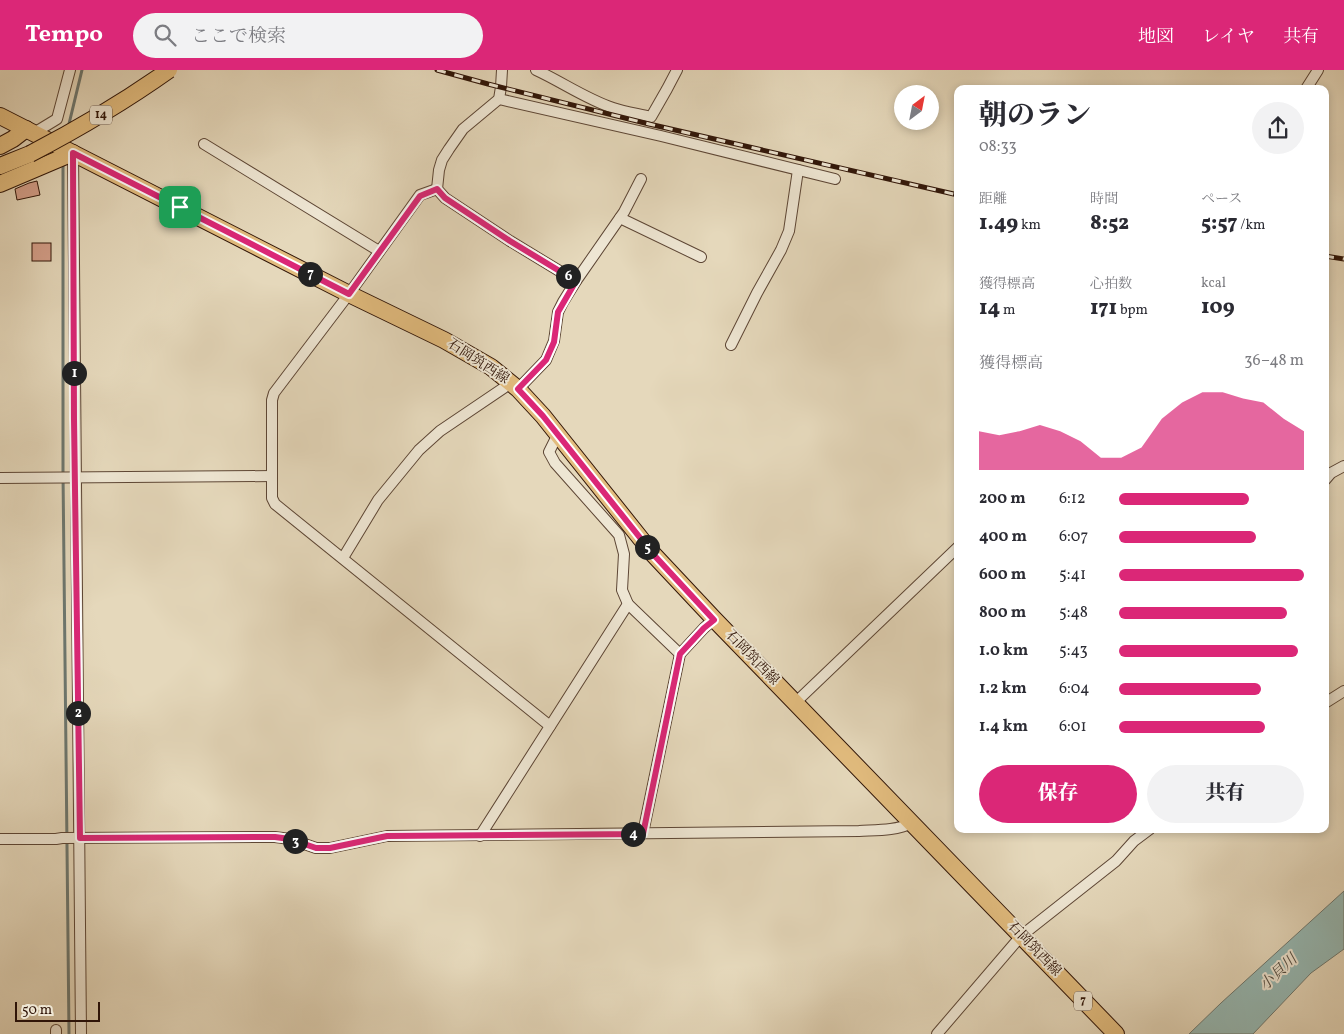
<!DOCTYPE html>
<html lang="ja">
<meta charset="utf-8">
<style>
:root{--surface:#fff;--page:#f2f2f3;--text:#2b2b33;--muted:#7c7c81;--accent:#db2777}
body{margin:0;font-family:Vollkorn,"Noto Serif JP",serif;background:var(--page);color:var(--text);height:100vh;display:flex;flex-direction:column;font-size:19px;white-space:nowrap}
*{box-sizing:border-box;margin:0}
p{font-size:16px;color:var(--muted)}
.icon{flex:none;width:28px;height:28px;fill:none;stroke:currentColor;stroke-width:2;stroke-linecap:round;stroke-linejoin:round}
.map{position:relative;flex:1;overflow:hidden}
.sheet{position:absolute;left:954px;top:15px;width:375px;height:748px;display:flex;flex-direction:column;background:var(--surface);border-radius:10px;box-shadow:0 2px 8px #0003}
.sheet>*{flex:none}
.needle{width:32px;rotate:32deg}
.fabs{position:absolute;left:894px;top:15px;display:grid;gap:10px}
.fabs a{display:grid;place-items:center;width:45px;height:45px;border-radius:50%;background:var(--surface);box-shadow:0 2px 8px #0003;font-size:25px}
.scale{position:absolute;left:15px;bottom:12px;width:85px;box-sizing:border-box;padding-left:5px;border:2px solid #301508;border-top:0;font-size:14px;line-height:18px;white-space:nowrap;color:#301508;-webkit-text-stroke:4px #eee6d3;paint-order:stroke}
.pin{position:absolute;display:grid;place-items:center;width:42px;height:42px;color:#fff;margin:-21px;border-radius:10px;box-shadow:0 2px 8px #0006}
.km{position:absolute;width:25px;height:25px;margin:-12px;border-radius:50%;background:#222;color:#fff;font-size:14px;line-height:25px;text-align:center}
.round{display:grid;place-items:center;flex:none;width:52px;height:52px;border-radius:26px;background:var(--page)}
.headline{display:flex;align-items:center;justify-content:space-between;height:85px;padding:0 25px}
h1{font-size:28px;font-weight:800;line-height:38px}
.stats{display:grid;grid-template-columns:repeat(3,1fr);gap:8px;height:85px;padding:5px 25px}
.stats div{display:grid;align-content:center}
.stats b{font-size:21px;font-weight:800}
.stats small{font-size:14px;font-weight:400}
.stats p{font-size:14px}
.chart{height:140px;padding:10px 25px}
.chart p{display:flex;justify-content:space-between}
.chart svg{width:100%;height:90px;margin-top:5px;fill:var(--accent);opacity:.7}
.primary-button{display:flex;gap:10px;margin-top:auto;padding:10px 25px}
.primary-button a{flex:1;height:58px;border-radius:30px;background:var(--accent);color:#fff;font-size:20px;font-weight:800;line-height:58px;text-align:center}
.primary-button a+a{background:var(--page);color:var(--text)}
ul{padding:0 25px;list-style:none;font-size:16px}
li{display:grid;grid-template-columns:80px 60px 1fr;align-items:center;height:38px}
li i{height:12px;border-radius:6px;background:var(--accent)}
header{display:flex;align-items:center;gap:30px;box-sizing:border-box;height:70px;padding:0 25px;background:var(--accent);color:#fff}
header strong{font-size:24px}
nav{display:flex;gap:28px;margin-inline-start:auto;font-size:18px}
.search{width:350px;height:45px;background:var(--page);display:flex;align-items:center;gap:12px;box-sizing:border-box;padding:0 18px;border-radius:28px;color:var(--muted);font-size:19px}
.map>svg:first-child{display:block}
.water{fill:#96b9b4;stroke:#6d776f}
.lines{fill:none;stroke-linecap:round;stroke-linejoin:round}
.stream{stroke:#6d776f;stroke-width:3}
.building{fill:#d49f8a;stroke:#301508}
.street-casing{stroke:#5d4635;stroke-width:12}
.primary-casing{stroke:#301508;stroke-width:18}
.street{stroke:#eee6d3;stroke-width:10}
.primary{stroke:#e2bc7e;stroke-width:16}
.rail-casing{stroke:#301508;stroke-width:5}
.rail{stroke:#eee6d3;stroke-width:3;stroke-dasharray:9;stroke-linecap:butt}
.primary-bridge-casing{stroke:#301508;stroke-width:18;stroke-linecap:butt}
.primary-bridge{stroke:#e2bc7e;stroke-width:16}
.route-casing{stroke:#fff;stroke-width:10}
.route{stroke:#db2777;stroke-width:6}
.labels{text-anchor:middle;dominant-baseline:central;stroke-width:4;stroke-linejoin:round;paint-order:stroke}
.shield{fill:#eee6d3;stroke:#695445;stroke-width:1}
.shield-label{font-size:12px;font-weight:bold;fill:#301508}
.street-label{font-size:14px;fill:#301508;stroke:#eee6d3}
.water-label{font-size:15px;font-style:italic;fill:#544e44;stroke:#eee6d3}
</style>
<header>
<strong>Tempo</strong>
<div class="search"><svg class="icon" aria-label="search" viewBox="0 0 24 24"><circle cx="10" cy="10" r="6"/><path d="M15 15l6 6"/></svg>ここで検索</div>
<nav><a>地図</a><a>レイヤ</a><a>共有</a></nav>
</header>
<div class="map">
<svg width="1344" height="964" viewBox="0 0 1344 964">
<rect width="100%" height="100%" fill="#e5d8bb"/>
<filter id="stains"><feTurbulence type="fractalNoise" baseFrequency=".004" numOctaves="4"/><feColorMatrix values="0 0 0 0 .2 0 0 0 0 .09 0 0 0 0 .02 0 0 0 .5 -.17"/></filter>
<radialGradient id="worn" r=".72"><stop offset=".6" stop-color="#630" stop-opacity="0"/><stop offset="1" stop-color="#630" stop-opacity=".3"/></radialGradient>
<path class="water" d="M 1344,821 L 1344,879 L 1311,903 L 1253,964 L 1189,964 L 1221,933 Z"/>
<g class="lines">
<g class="stream">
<path d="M 68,58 L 82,0"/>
<path d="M 63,95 L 63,403 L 69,964"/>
</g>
</g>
<g class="building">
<path d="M 37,111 L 40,125 L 17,130 L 15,119 L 29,113 Z"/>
<rect x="32" y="173" width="19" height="18"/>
</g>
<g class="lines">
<g class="street-casing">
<g id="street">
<path d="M 502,0 L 501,17 L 499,29 L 463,59 L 449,79 L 442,90 L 439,100 L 437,119 L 445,128 L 510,171 L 576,211"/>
<path d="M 536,0 C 562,12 586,29 613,38 C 625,42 639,44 651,47 L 667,19 L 677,0"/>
<path d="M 1306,19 L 1318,0"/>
<path d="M 499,29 L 661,66 L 835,109"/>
<path d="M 34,63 L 57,49 L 70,0"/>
<path d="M 204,74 L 379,181"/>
<path d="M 73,83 L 81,964"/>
<path d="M 437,119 L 420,125 L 349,224 L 274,323 L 272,330 L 272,428 L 275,434 L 550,656"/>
<path d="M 620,148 L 701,187"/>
<path d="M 731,275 L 757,223 L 781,180 L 789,161 L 798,100"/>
<path d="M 518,319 L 546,290 L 554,271 L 558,242 L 563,232 L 576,211 L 624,142 L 641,109"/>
<path d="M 558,364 L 549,382 L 555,393 L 619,465 L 624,484 L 622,520 L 628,534 L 680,584"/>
<path d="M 0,408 L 272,406"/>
<path d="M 1325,410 L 1331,403 L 1344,396"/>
<path d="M 343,488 L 378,430 L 419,380 L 440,361 L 511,313"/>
<path d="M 795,633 L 958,477"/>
<path d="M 1325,633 L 1344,621"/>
<path d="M 643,763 L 680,584 L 704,558 L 714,549"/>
<path d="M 480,766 L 628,534"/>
<path d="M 0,769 L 56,769 L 62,768 L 275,767 L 290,769 L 316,778 L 330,778 L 387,766 L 859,761 C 877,760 895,761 912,753"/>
<path d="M 56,964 L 56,960"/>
<path d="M 937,964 L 1021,866 L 1116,791 L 1134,771 L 1150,759"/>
</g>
</g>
<g class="primary-casing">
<g id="primary">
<path d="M 0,46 L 349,224 L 444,270 L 491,297 L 518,319 L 543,346 L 653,484 L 714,549 L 1116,964"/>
<path d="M 0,76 L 13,69 L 26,59"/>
<path d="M 0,96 L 30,84"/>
<path d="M 0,114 L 73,83"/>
</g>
</g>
<use href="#street" class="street"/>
<use href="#primary" class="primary"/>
<g class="rail-casing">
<g id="rail">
<path d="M 437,0 L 488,14 L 649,54 L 958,125"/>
<path d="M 1325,186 L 1344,189"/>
</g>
</g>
<use href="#rail" class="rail"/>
<g class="primary-bridge-casing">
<path id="primary-bridge" d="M 30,84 C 78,59 124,32 169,0"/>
</g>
<use href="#primary-bridge" class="primary-bridge"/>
</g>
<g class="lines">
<g class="route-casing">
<path id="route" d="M 73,83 L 349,224 L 420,126 L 437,119 L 445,128 L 510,171 L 576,211 L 558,242 L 554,272 L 546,290 L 518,319 L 543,346 L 653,484 L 714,550 L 704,558 L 680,584 L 643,764 L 387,766 L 330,778 L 316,778 L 290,769 L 275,767 L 80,768 L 74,349 Z"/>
</g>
<use href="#route" class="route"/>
</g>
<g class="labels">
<g class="shield">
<rect x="90" y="35.5" width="22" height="19" rx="4"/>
<rect x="1074" y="921.5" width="18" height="19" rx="4"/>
</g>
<g class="shield-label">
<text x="101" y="45">14</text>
<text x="1083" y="931">7</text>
</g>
<g class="street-label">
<text transform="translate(478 292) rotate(33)">石岡筑西線</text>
<text transform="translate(752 588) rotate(46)">石岡筑西線</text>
<text transform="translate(1034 879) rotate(46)">石岡筑西線</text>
</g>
<g class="water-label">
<text transform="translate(1279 903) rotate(-43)">小貝川</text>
</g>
</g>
<rect width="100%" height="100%" filter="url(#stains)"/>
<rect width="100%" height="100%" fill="url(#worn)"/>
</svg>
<div class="fabs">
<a><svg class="needle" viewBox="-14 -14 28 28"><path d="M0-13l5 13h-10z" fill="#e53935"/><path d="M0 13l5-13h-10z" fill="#7c7c81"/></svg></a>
</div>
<div class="scale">50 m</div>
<div class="pin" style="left:180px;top:137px;background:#1e9e55"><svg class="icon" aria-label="arrive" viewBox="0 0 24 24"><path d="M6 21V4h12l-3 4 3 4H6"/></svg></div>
<b class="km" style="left:74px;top:303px">1</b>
<b class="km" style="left:78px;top:643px">2</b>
<b class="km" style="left:295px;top:771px">3</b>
<b class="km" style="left:633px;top:764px">4</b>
<b class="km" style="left:647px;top:477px">5</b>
<b class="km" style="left:568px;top:206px">6</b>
<b class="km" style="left:310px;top:204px">7</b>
<section class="sheet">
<div class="headline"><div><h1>朝のラン</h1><p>08:33</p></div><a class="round"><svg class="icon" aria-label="share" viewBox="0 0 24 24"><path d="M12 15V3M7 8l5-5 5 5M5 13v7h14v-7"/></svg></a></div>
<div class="stats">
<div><p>距離</p><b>1.49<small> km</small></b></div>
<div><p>時間</p><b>8:52</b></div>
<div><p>ペース</p><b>5:57<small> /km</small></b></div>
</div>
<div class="stats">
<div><p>獲得標高</p><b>14<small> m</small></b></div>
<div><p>心拍数</p><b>171<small> bpm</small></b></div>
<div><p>kcal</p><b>109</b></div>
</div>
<div class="chart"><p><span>獲得標高</span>36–48 m</p>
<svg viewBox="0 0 160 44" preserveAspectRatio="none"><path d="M0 44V25L10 27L20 25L30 22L40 25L50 30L60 38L70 38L80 33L90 19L100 11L110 6L120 6L130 9L140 11L150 19L160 25V44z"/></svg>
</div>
<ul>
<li><b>200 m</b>6:12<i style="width:70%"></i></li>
<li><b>400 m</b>6:07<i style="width:74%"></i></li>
<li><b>600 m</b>5:41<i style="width:100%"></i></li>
<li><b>800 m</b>5:48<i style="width:91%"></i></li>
<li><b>1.0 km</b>5:43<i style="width:97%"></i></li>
<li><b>1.2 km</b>6:04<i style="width:77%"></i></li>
<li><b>1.4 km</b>6:01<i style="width:79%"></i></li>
</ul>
<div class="primary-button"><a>保存</a><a>共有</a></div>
</section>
</div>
